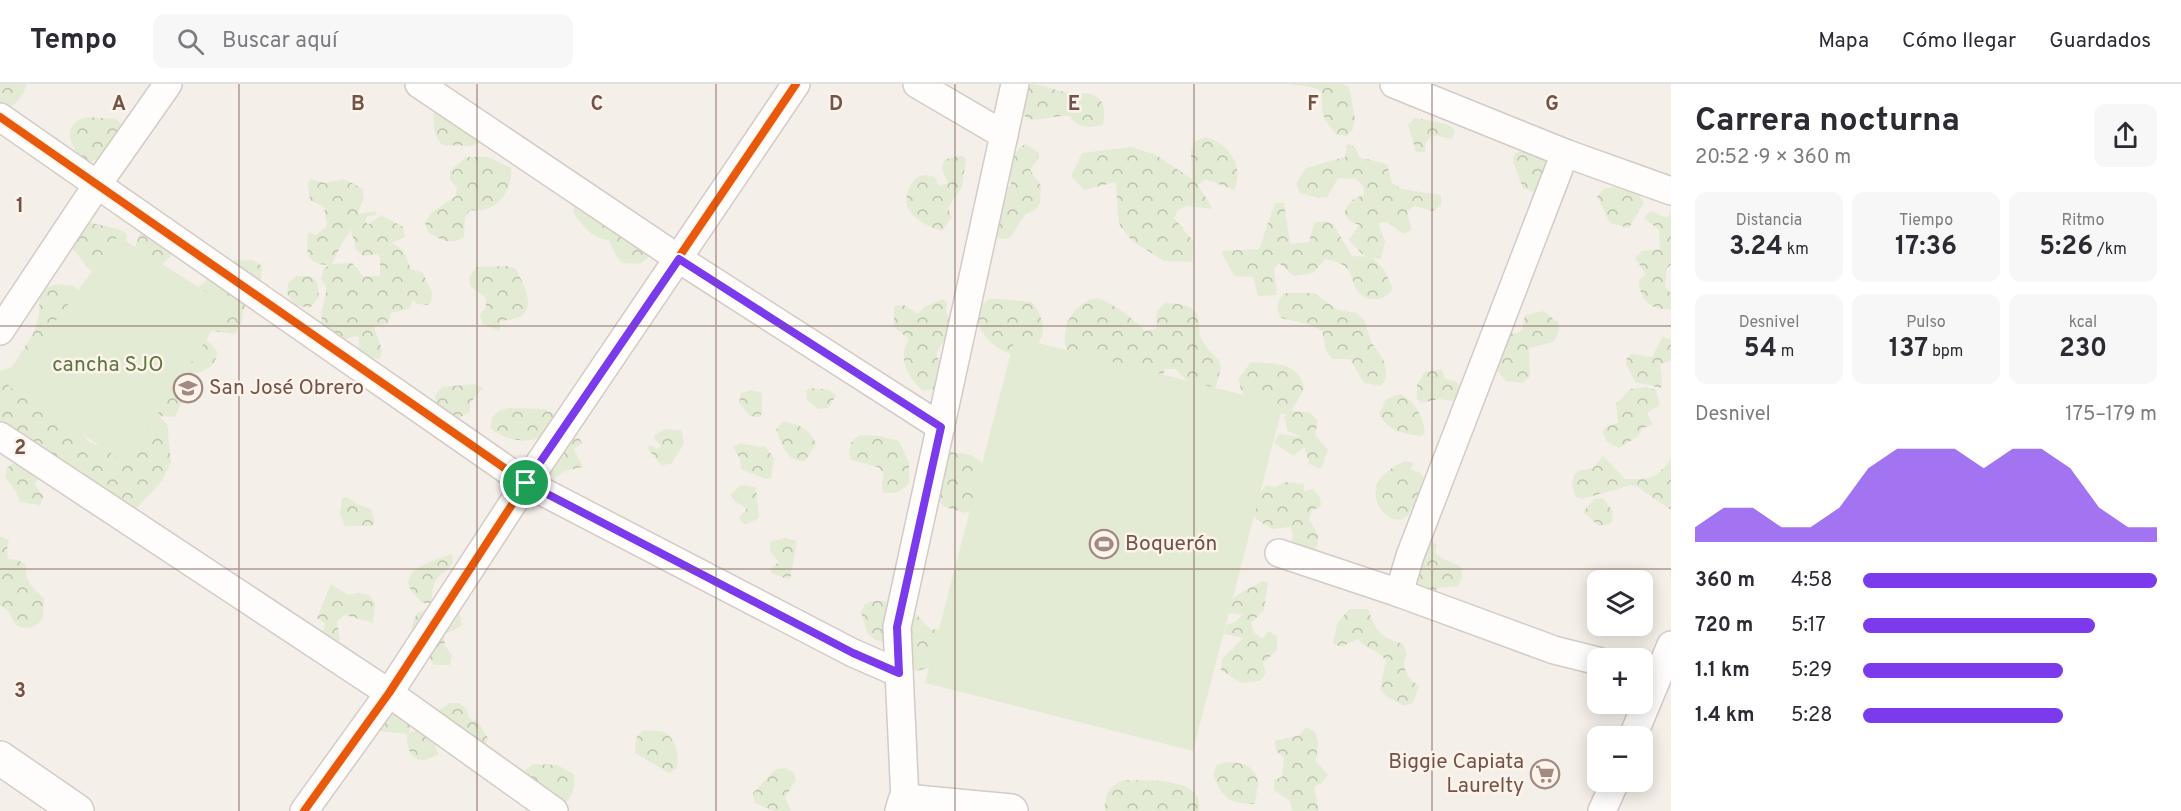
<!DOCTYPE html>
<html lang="es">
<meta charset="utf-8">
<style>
:root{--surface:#fff;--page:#f7f7f7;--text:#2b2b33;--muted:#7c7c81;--line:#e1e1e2;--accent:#7c3aed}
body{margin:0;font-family:Overpass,sans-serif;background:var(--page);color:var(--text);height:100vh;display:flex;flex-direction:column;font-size:22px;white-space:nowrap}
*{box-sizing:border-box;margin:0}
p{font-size:20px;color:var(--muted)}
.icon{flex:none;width:33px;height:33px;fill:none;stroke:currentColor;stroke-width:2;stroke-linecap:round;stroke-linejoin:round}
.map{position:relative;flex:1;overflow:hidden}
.drawer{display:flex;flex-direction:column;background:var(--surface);width:510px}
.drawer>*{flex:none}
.buttons{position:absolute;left:1587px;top:486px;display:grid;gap:12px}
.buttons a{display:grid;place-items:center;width:66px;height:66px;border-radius:12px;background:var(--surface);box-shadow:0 3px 15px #0003;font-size:30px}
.pin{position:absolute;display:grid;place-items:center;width:51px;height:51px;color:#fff;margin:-26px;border:3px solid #fff;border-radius:50%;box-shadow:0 2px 6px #0007}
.round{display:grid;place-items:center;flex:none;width:63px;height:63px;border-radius:12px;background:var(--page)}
.overview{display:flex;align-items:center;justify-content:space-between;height:102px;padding:0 24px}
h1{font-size:33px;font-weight:700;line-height:45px}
.figures{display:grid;grid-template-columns:repeat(3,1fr);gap:9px;height:102px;padding:6px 24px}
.figures div{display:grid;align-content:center;border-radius:12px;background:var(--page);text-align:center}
.figures b{font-size:26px;font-weight:700}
.figures small{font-size:16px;font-weight:400}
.figures p{font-size:16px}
.chart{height:168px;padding:12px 24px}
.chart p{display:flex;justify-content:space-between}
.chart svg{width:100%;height:108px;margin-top:6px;fill:var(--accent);opacity:.7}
ul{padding:0 24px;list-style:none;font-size:20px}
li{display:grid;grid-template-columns:96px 72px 1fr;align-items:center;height:45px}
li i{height:15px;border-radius:8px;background:var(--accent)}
header{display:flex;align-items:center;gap:36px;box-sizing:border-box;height:84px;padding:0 30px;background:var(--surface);border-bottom:2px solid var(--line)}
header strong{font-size:28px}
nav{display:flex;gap:33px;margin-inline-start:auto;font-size:21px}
.search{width:420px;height:54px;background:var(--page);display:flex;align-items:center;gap:15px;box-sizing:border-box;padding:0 21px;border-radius:12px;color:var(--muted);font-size:22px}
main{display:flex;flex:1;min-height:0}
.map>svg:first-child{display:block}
.forest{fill:url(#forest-crowns);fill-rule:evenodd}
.park{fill:#e4ebd4}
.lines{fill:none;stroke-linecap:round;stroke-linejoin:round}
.street-casing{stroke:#d4cac6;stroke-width:30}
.secondary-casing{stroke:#d4cac6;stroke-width:36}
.street{stroke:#fefdfc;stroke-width:27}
.secondary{stroke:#fefdfc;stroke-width:33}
.cycleway-casing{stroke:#fef3e9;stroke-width:11}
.cycleway{stroke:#e8590c;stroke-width:8}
.route-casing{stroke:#fff;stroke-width:12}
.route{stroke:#7c3aed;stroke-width:8}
.grid{fill:none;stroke:#72534a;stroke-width:1.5;stroke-opacity:0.55}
.labels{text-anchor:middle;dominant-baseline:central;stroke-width:5;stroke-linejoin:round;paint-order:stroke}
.park-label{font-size:21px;fill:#5a7842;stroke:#fef3e9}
.poi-label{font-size:21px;fill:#72534a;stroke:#fef3e9;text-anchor:start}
.grid-label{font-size:20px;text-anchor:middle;font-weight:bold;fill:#72534a;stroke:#fef3e9;stroke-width:5;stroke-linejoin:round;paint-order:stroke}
</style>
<header>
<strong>Tempo</strong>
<div class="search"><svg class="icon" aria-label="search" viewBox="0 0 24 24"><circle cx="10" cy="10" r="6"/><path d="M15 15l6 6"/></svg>Buscar aquí</div>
<nav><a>Mapa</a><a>Cómo llegar</a><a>Guardados</a></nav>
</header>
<main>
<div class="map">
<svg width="1671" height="727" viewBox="0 0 1671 727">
<defs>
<pattern id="forest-crowns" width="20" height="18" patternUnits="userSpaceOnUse" patternTransform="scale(1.5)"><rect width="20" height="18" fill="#e4ebd4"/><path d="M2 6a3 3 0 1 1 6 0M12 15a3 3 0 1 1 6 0" fill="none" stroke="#bdc1ae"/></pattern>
</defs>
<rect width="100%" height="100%" fill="#f5efe9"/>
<g class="forest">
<path d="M 0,0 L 27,0 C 23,13 13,25 0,26 Z"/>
<path d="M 1027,0 C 1044,0 1054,7 1070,9 C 1076,11 1083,8 1089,10 C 1105,12 1106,28 1103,41 C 1087,44 1079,45 1069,32 C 1054,31 1043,37 1028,35 L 1021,28 Z"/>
<path d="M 1288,0 L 1342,0 L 1349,3 L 1355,35 L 1353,45 L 1347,52 L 1337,51 C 1322,34 1321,30 1322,7 L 1311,3 Z"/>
<path d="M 435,15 L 489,57 L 470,62 L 442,61 C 430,47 434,32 435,15 Z"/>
<path d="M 87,33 L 116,35 L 123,42 L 101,75 L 92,77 L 82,76 C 69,59 61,40 87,33 Z"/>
<path d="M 1415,34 L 1447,40 L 1455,46 L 1452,55 L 1432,51 L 1426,58 L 1425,68 L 1416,68 L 1408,41 Z"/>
<path d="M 1205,53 C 1229,59 1245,82 1234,106 L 1205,95 L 1198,101 L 1213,125 L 1187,122 L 1178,126 L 1174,134 L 1194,158 L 1192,178 L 1164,177 L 1132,157 L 1120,142 L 1118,133 L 1116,98 L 1084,106 L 1071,92 L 1082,69 L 1131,63 L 1156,71 L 1192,95 L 1191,67 L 1194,58 Z"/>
<path d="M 1347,59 L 1356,64 L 1359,73 L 1387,80 L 1392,99 L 1402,105 L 1441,111 L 1441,121 L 1433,127 L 1414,122 L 1407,128 L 1412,146 L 1403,150 L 1388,138 L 1378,139 L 1385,158 L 1381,175 L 1373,174 L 1385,187 L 1393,205 C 1385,217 1367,220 1357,206 C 1352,198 1352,187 1343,181 C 1338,178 1330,176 1325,175 L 1313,189 L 1294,192 L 1279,179 L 1274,185 L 1277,211 L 1258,212 L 1253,193 L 1234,192 L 1221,167 L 1259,165 L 1275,119 L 1284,119 L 1290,160 L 1309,158 L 1314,139 L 1324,137 L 1333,140 L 1352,172 L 1368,173 L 1362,170 L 1349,156 L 1359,141 L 1351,138 L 1344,130 C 1348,118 1352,115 1364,111 L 1363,102 L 1356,95 L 1338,94 L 1328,112 L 1318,114 L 1300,109 L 1296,100 L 1306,84 L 1345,73 Z"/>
<path d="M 1026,60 L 1039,69 L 1039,73 L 1030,86 L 1041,102 C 1040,111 1042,123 1033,127 C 1029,129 1027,129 1025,131 C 1012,145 1015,164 990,150 L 988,140 L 1003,126 L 1003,112 L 1011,100 C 1007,86 1012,66 1026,60 Z"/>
<path d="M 1524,67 L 1542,72 L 1550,78 L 1542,111 L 1523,104 L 1513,78 L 1514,69 Z"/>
<path d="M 958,72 L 963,72 L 966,76 L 962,103 L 948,124 L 952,133 L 942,147 C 931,144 917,137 910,128 C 901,116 910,92 925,91 C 929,91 932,92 935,93 L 939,102 L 948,99 L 942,86 L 944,76 Z"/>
<path d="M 466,73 L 488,73 L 511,84 C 513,109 495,130 470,126 L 465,134 L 464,153 C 449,162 442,156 428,148 L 425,139 L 431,129 L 456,112 L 457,103 L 450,96 L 450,87 Z"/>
<path d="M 310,95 L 325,99 L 344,95 L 363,105 L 363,115 L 358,130 L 375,127 L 377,131 L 368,132 L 365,136 L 368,141 L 381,131 L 403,143 L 405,153 L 392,159 L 403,166 L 411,185 L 423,189 L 432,208 L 431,218 L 427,221 L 417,220 L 413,216 L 409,225 L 391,229 L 388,239 L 374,243 L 382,266 L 380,275 L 371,274 L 359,264 L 359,254 L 355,252 L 340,257 L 321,242 C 322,236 321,228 323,222 C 325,209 330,206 321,195 L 323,185 L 329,181 C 305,181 306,167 308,148 L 316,151 L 327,142 L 324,123 L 310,116 L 308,100 ZM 351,146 L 356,165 L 363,172 L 377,170 L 380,174 L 380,192 L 363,192 L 352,179 L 332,180 L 342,159 Z"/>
<path d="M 1613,103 L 1638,110 L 1644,118 L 1629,144 L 1610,139 L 1597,112 L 1604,105 Z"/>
<path d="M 575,119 L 653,165 C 645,182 639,180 622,179 L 616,172 L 609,156 C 592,155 582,141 573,128 Z"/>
<path d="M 1651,127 L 1667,134 L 1671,127 L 1671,181 L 1667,184 L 1665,203 L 1671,209 L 1671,225 C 1651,227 1639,216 1639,196 L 1646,190 L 1635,174 L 1642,167 L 1660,165 L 1659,146 L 1644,134 Z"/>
<path d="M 83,137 L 118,145 L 127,150 L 126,160 L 101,185 L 91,187 L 66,157 Z"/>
<path d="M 141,146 L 179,155 L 171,172 L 155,187 L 134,166 Z"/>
<path d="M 253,176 L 262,182 L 260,208 L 245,222 L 242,232 L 242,237 L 235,250 L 214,247 L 206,241 L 191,208 C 209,197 208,193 221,177 Z"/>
<path d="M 507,182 L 516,185 C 522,198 538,224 519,233 C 514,236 506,236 500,237 L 500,247 L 482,240 L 480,231 L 486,223 L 486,214 L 470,202 L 469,193 L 477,183 Z"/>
<path d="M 296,192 L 310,192 L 317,198 L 319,213 L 310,224 L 295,221 L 287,209 L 288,199 Z"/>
<path d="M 57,200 L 74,202 L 88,217 L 62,332 L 91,359 L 110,365 L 177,294 L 191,295 L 195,304 L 181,320 L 175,333 L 159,332 L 167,340 L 171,378 L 162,397 L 135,426 L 115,419 L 81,387 L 0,351 L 0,287 L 12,283 L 33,250 L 39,232 L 40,206 Z"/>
<path d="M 1284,209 L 1314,209 L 1338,226 L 1357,229 L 1364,236 L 1371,258 L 1383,275 L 1386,285 L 1386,295 L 1381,302 L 1364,299 L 1350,275 L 1332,275 L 1326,266 L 1322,247 C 1309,238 1296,238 1281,234 C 1275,223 1277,218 1284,209 Z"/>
<path d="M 1098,214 C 1115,221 1132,233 1145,247 L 1156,245 L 1157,227 L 1165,219 C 1179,220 1197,220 1199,237 C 1200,244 1198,250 1202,256 C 1217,282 1228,267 1215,305 C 1196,303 1188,299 1175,285 L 1165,285 L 1159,304 L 1078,289 C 1074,280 1066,268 1065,258 C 1063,237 1077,217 1098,214 Z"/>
<path d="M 943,215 L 947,218 L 946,228 L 953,242 L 937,268 L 937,273 L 943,283 L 943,293 L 934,305 L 923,307 C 908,294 897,274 909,255 L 894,243 L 894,222 L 904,221 L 918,230 L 924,223 Z"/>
<path d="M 989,215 L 1000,215 L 1032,218 C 1041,230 1050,250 1035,261 C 1029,265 1020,268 1013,271 C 995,265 984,254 977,237 L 980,222 Z"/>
<path d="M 1544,227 L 1559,240 L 1558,250 L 1553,258 L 1529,264 L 1530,292 L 1523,299 L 1506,297 L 1495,284 L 1499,249 L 1519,249 L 1522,245 L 1525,231 Z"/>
<path d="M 199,248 L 217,267 C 217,283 205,287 191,290 L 178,283 Z"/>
<path d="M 1663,252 L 1671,256 L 1671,276 L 1660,281 L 1662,295 L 1661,304 L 1635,298 L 1626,280 L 1627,274 L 1631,270 L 1652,273 Z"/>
<path d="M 1251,278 C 1275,280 1300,277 1304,306 L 1291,327 L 1309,328 L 1318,337 L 1315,351 L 1328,366 L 1321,385 L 1309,380 L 1305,363 L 1293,372 L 1274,359 L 1279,350 L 1301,353 L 1288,347 L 1284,333 L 1287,330 C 1277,331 1254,320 1246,313 C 1241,309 1240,301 1238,295 Z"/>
<path d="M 1442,285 L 1445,295 L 1455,297 L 1462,304 L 1457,318 L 1439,315 L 1421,319 L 1417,315 L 1417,300 L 1425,288 Z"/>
<path d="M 475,300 L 483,304 L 470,319 L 470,328 L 453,337 L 435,320 L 436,310 L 443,303 Z"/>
<path d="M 1646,303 L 1656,306 L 1660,321 L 1647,329 L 1653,341 L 1643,344 L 1637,353 L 1619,364 L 1607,358 L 1603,349 C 1605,340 1611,341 1618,339 L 1616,320 L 1630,305 Z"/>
<path d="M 810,304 L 830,306 L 836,312 L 828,324 L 819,325 L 807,316 L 806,307 Z"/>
<path d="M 751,306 L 762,309 L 762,328 L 760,333 L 750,332 L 739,319 L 741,309 Z"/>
<path d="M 1399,310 C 1414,315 1424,334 1425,349 L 1421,352 C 1402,349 1389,348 1379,330 L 1386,315 Z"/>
<path d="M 508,324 L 544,325 L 553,329 L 557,338 C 553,342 549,349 544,352 C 526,361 505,356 490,344 L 492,334 L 499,327 Z"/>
<path d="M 782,338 C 797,338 811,346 816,360 L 805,377 C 786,378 782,360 776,346 Z"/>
<path d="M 666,345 L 682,347 L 684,360 L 671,380 L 661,381 L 648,365 L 649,361 L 658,365 L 661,362 L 653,352 Z"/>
<path d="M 860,351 L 880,352 L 899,357 L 909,379 L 909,399 C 901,408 895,410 883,409 L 882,399 L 884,390 L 878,383 L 851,376 L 849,367 L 852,357 Z"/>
<path d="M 579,354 L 582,359 L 574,365 L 583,383 L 564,387 L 557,393 L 538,388 L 559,356 Z"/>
<path d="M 740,359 L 760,363 L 765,362 L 774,374 L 771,394 L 765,395 L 741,385 L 740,375 L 733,363 Z"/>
<path d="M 948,368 C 965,370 974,368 985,383 L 982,421 L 965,429 L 945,423 L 929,410 Z"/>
<path d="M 1603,372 L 1625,395 C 1649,395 1657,396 1671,374 L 1671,426 L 1636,402 L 1631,401 L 1582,415 L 1576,413 L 1572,402 L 1574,391 L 1578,387 L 1593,384 Z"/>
<path d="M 1405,377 L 1414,379 L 1410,386 L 1420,388 L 1425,396 L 1421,423 L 1412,423 L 1409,431 L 1400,436 L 1391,435 C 1387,431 1380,426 1378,421 C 1369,398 1386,386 1405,377 Z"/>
<path d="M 12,380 L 27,382 L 39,392 L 35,401 L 44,413 L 40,421 L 20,418 L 17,409 L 5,393 L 7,384 Z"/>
<path d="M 1285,398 L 1304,400 L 1304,407 L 1313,405 L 1320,414 L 1321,423 L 1312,426 L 1309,435 L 1319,452 L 1315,471 L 1290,461 L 1293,452 L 1291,443 L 1272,445 L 1256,435 L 1252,426 L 1254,417 L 1266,401 L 1276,403 Z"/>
<path d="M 741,401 L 756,403 L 759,434 L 745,441 L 739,434 L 747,424 L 735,418 L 731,410 Z"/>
<path d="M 347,413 L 359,421 L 371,425 L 375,439 L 371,442 L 345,442 L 340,429 L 342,414 Z"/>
<path d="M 1603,414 L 1612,426 L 1613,436 L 1610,440 L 1599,442 L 1583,428 L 1594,415 Z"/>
<path d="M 0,452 L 9,456 L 7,465 L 8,475 L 18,476 L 26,481 C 25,497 32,503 44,514 C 43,519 44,527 43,533 C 40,542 27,547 18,542 C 13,539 11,531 8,526 L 0,522 Z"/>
<path d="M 785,454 L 797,457 L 790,496 L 771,489 L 771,484 L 779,478 L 770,467 L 770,458 Z"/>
<path d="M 1427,457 L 1437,460 L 1435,469 C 1443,476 1452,478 1461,483 L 1462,493 L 1458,502 L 1439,504 L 1422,515 L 1402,489 Z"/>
<path d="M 452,470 L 453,480 C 448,487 439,490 435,498 C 432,504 432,513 432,519 L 422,519 C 419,514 412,509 410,504 C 400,484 439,475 452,470 Z"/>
<path d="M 1262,497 L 1268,498 L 1264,526 L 1251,539 L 1254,548 L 1262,555 L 1268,547 L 1277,552 L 1277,566 L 1263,579 L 1266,589 L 1260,597 L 1241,599 L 1221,586 L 1222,575 L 1243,554 L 1224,550 L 1226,541 L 1235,538 L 1242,531 L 1224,528 C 1231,511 1247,506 1262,497 Z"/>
<path d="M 331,500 L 348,511 L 358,509 L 369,511 L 375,519 L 373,539 L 345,531 L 337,537 L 340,557 L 330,555 L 323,548 L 325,539 L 317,534 Z"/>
<path d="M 874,517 C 906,517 909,522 930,545 L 939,546 L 954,553 L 929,584 L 911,588 L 885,558 L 875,556 L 867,548 L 861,528 L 865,520 Z"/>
<path d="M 1349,525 L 1368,525 C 1377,549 1379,552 1403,560 L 1407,570 C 1400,583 1407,594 1419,602 L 1413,619 L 1404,622 L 1386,612 L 1380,605 L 1386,577 C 1378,564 1368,568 1358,555 L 1341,563 L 1333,559 L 1337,540 Z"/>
<path d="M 427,526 L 447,526 L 460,531 L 462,541 L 444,551 L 445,562 L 452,571 L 450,581 L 434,581 L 424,564 L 411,549 L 413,538 L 417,529 Z"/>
<path d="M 450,619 L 459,619 L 467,625 L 469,634 L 478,638 L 488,654 L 485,662 L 434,629 Z"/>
<path d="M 400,625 L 412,642 L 408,649 L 421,645 L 435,661 L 438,670 C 417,684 406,672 407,650 L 378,647 L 370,643 L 372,634 Z"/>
<path d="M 1306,643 L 1315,648 L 1318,658 L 1316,677 L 1328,691 L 1322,699 L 1314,703 L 1319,727 L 1292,727 L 1290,717 L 1274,706 L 1274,696 L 1282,693 L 1284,674 L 1276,667 L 1275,657 L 1300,651 Z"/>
<path d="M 643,646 C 649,647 658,646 663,648 C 677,654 679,672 677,684 L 669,689 L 635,669 L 636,654 Z"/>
<path d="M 1226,678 C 1242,678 1257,682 1258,700 C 1258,706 1255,714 1255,720 C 1230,720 1222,715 1213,690 L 1217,681 Z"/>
<path d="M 533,680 L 557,681 L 574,690 C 576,705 572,714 560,725 L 520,698 L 524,687 Z"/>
<path d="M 786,684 L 794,689 L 796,696 L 785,713 L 791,727 L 774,727 L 755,719 L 753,709 L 776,685 Z"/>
<path d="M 1125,696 C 1145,697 1206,692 1199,727 L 1105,727 C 1104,711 1109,701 1125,696 Z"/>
</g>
<g class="park">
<path d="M 118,152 L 228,222 L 126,379 L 8,302 Z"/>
<path d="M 1015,253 L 1283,321 L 1193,667 L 925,599 Z"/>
</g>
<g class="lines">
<g class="street-casing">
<g id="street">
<path d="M 419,0 L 679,175 L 941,343"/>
<path d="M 917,0 L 1004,51"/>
<path d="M 1394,0 L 1565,69 L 1671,107"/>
<path d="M 0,33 L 526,399 L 853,569 L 899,589"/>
<path d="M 0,247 L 97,101 L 168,0"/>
<path d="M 0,352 L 389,609 L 554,727"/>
<path d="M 1279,469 L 1399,509 L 1554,566 L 1598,577"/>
<path d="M 1399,509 L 1410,472 L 1565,69"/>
<path d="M 1633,652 L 1671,561"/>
<path d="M 905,717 L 897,543 L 1015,0"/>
<path d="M 304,727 L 389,609 L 526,399 L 796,0"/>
<path d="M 1602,727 L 1615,698"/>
</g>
</g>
<g class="secondary-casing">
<g id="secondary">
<path d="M 0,674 L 77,727"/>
<path d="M 902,727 L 905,717 L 1011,727"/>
</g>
</g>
<use href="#street" class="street"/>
<use href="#secondary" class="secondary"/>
<g class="cycleway-casing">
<g id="cycleway">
<path d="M 0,33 L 526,399 L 853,569 L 899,589"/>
<path d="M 304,727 L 389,609 L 526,399 L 796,0"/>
</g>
</g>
<use href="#cycleway" class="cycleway"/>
</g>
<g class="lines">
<g class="route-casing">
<path id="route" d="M 679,175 L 941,343 L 897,543 L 899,589 L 853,569 L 526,399 Z"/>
</g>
<use href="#route" class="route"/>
</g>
<path class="grid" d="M 239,0 L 239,727M 477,0 L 477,727M 716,0 L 716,727M 955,0 L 955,727M 1194,0 L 1194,727M 1432,0 L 1432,727M 0,242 L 1671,242M 0,485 L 1671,485"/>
<defs>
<g id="school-ring" transform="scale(1.5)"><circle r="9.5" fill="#fef3e9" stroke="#a08a82" stroke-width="1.5"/><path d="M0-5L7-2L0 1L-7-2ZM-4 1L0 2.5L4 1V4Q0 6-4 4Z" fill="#a08a82"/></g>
<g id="stadium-ring" transform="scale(1.5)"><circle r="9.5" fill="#fef3e9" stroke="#a08a82" stroke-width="1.5"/><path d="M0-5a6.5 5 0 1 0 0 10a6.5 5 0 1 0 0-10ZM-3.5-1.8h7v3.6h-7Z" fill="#a08a82"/></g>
<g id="supermarket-ring" transform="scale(1.5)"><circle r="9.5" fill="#fef3e9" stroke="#a08a82" stroke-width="1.5"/><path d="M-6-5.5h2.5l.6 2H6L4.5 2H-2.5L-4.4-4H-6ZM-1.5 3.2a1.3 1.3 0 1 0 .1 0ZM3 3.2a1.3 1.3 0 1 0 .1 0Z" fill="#a08a82"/></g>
</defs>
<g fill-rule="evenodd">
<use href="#school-ring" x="188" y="304"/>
<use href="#stadium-ring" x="1104" y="460"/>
<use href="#supermarket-ring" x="1545" y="690"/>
</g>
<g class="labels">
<g class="park-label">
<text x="108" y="281">cancha SJO</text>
</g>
<g class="poi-label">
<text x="209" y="304">San José Obrero</text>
<text x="1125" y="460">Boquerón</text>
<text x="1524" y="678" text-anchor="end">Biggie Capiata<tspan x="1524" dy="24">Laurelty</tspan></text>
</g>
</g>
<g class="grid-label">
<text x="119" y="26">A</text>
<text x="358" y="26">B</text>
<text x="597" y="26">C</text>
<text x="836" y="26">D</text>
<text x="1074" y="26">E</text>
<text x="1313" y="26">F</text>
<text x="1552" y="26">G</text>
<text x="20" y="128">1</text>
<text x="20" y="370">2</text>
<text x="20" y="613">3</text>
</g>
</svg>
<div class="buttons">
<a><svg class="icon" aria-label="layers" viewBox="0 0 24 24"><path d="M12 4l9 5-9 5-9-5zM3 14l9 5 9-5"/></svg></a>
<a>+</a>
<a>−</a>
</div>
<div class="pin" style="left:526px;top:399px;background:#1e9e55"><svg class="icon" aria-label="arrive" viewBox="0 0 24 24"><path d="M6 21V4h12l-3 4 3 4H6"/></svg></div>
</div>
<section class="drawer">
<div class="overview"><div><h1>Carrera nocturna</h1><p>20:52 · 9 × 360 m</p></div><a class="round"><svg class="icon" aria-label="share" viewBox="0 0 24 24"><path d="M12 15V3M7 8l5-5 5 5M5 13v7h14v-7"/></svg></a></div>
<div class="figures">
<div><p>Distancia</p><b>3.24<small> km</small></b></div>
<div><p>Tiempo</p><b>17:36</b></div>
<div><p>Ritmo</p><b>5:26<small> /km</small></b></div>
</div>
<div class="figures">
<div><p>Desnivel</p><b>54<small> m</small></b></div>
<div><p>Pulso</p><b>137<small> bpm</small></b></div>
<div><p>kcal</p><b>230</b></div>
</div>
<div class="chart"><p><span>Desnivel</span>175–179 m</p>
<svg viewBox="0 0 160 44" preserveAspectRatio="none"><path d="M0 44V38L10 30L20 30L30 38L40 38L50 30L60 14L70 6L80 6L90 6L100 14L110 6L120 6L130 14L140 30L150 38L160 38V44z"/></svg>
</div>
<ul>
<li><b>360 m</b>4:58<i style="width:100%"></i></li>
<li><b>720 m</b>5:17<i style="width:79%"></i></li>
<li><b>1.1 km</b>5:29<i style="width:68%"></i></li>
<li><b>1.4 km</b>5:28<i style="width:68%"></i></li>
</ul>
</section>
</main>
